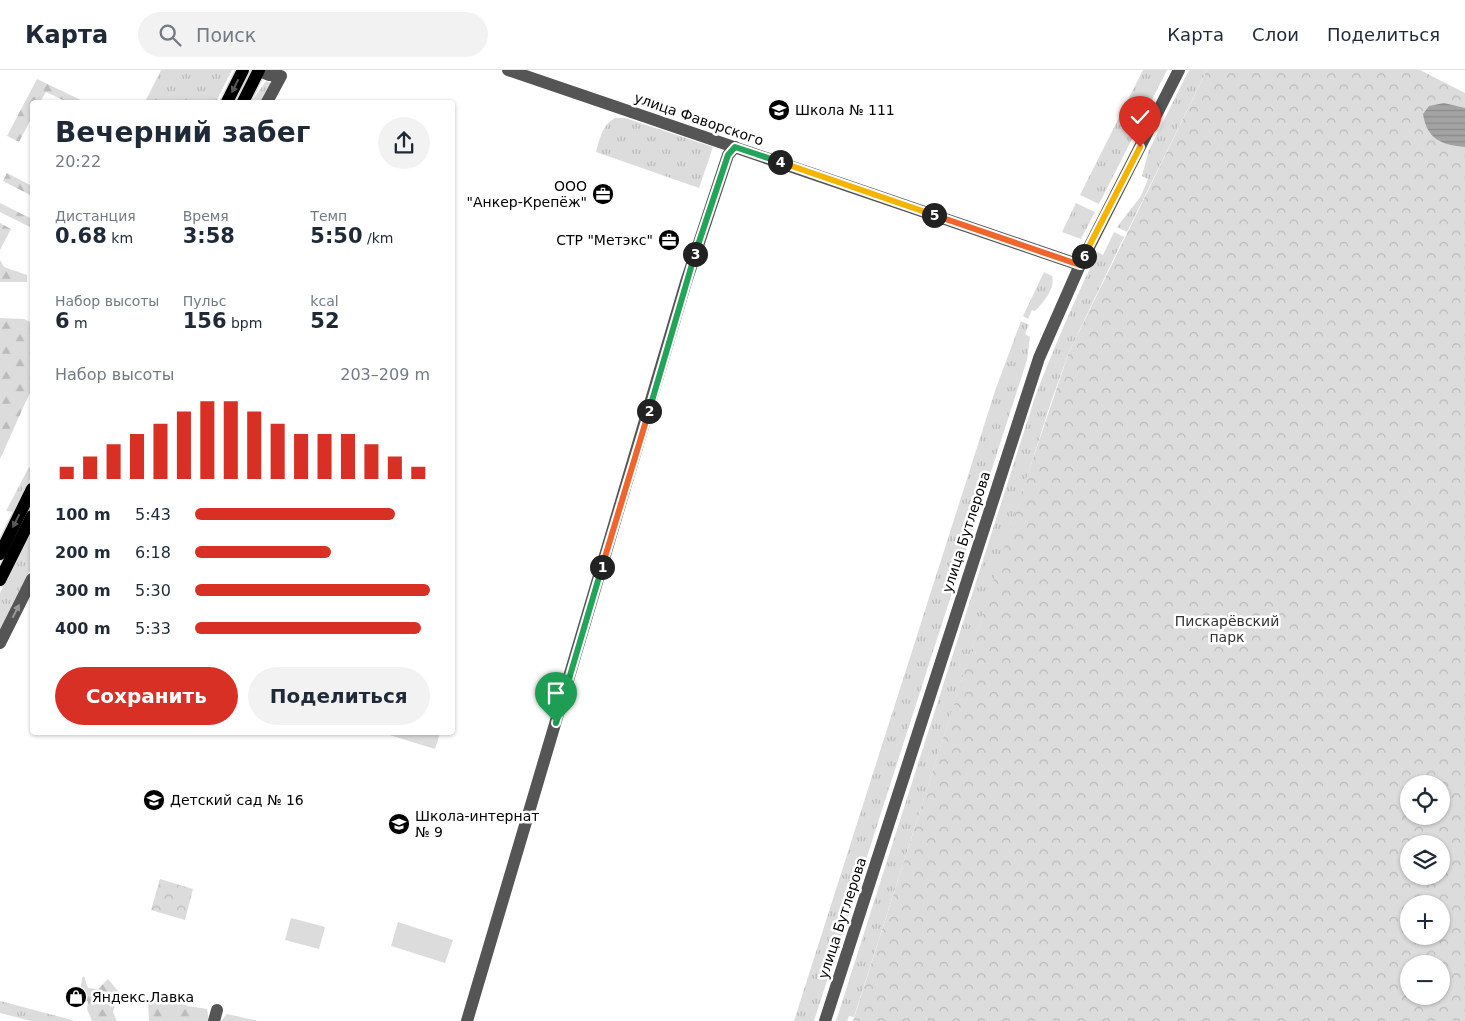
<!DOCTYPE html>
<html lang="ru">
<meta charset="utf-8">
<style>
:root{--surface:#fff;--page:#f2f2f3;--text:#1f2937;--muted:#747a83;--line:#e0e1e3;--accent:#d93025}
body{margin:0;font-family:"DejaVu Sans",sans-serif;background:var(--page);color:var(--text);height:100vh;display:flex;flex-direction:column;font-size:19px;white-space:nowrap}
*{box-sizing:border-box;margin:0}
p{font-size:16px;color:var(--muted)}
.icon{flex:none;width:28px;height:28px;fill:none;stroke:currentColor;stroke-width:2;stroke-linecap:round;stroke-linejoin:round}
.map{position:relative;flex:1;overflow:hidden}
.drawer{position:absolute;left:30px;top:30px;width:425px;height:635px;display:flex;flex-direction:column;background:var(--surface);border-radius:5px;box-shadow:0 1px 4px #0004}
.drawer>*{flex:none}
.controls{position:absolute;left:1400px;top:705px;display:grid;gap:10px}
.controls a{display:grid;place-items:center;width:50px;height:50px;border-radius:50%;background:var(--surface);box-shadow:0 1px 4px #0004;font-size:25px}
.pin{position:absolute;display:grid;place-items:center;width:42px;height:42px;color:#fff;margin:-51px -21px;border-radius:50% 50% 50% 0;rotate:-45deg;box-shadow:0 0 5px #0007}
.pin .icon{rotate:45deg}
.km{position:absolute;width:25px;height:25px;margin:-12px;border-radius:50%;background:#222;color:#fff;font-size:14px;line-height:25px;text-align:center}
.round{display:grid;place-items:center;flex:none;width:52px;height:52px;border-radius:26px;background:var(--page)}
.overview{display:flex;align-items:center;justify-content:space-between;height:85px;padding:0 25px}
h1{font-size:28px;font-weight:800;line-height:38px}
.metrics{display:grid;grid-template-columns:repeat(3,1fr);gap:8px;height:85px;padding:5px 25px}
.metrics div{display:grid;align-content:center}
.metrics b{font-size:21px;font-weight:800}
.metrics small{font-size:14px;font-weight:400}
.metrics p{font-size:14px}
.chart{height:140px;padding:10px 25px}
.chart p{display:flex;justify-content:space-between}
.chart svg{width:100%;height:90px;margin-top:5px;stroke:var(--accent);stroke-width:6}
.action{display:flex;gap:10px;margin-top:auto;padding:10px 25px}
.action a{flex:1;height:58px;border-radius:30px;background:var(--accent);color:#fff;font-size:20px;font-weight:800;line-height:58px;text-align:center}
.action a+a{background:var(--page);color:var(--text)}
ul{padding:0 25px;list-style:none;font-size:16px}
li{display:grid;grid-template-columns:80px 60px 1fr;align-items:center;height:38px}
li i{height:12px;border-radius:6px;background:var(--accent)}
header{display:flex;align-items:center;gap:30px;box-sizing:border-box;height:70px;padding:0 25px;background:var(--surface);border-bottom:1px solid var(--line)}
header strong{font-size:24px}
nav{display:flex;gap:28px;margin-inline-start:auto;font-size:18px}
.search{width:350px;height:45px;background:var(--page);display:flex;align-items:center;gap:12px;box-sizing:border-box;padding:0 18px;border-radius:28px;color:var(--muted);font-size:19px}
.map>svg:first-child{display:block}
.grass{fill:url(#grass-tufts)}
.forest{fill:url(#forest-firs)}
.park{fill:url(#park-crowns);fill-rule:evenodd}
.pitch{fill:#dcdcdc}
.water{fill:url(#water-rules)}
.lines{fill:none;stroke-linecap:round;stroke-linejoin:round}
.major-casing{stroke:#dbdbdb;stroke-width:15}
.minor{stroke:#555;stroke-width:12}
.major{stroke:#000;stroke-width:12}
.oneway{fill:#595959}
.oneway2{fill:#999}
.split-1-casing{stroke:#fff;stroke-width:10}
.split-2-casing{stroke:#fff;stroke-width:10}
.split-3-casing{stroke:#fff;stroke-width:10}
.split-4-casing{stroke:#fff;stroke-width:10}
.split-5-casing{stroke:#fff;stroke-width:10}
.split-6-casing{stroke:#fff;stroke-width:10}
.split-7-casing{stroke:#fff;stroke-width:10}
.split-1{stroke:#22a559;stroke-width:6}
.split-2{stroke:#f0652b;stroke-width:6}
.split-3{stroke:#22a559;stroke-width:6}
.split-4{stroke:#22a559;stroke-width:6}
.split-5{stroke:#f5b400;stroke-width:6}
.split-6{stroke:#f0652b;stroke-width:6}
.split-7{stroke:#f5b400;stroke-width:6}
.labels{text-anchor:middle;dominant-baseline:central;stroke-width:5;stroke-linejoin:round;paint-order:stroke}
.poi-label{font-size:14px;fill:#000;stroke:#fff;text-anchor:start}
.street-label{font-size:14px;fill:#000;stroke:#fff}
.park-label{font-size:14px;fill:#333;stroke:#fff}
</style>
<header>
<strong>Карта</strong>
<div class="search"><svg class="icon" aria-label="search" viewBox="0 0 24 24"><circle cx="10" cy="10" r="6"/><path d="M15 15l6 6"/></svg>Поиск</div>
<nav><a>Карта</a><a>Слои</a><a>Поделиться</a></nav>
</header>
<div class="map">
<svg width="1465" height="951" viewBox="0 0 1465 951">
<defs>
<pattern id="grass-tufts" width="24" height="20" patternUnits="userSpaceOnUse" patternTransform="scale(1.25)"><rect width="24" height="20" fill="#dcdcdc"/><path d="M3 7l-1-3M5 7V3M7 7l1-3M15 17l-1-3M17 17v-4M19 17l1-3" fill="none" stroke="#bbb"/></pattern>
<pattern id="forest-firs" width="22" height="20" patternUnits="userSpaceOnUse" patternTransform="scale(1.25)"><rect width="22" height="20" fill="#dcdcdc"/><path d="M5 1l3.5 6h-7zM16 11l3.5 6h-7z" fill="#bbb"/></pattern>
<pattern id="park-crowns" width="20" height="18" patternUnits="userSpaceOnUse" patternTransform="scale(1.25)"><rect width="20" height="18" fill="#dcdcdc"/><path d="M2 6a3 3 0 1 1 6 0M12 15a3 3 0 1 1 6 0" fill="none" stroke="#bbb"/></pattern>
<pattern id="water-rules" width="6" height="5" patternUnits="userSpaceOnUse" patternTransform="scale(1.25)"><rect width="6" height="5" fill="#a3a3a3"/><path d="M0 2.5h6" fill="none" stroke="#8b8b8b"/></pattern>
</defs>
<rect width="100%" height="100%" fill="#fff"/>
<g class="grass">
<path d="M 161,0 L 232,0 L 216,32 L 145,32 Z"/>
<path d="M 1143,0 L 1167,0 L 1099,134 L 1080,125 Z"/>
<path d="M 1189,0 L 1207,0 L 1127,162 L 1117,157 L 1141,126 L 1148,109 L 1142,106 L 1149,80 Z"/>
<path d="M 266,11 L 271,13 L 262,32 L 251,32 Z"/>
<path d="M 615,48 L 625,48 L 713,77 L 699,118 L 596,82 C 600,68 602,55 615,48 Z"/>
<path d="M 1076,133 L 1095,142 L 1081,169 L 1062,162 Z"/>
<path d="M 1114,162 L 1124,167 L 1069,282 L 1051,332 L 854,947 L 849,946 L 847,951 L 836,951 L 1034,330 C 1053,279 1074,231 1098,182 L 1103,185 Z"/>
<path d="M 1044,202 L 1052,206 C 1056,218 1043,233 1035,241 L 1032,240 L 1028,249 L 1023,246 Z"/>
<path d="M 1021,251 L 1029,255 L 1025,264 L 1030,267 L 1027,290 L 814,951 L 794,951 L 995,321 Z"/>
<path d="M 29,397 L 32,399 L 32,405 L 14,442 L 6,441 Z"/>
<path d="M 32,459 L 32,496 L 0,561 L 0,523 Z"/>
<path d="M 0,931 L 72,950 L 74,951 L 31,951 L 0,943 Z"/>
</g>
<g class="forest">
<path d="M 37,9 L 85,32 L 67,32 L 46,22 L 40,32 L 32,32 L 32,47 L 19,72 L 7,66 Z"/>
<path d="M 7,103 L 32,116 L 32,126 L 3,111 Z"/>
<path d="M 0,133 L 32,149 L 32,158 L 0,142 Z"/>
<path d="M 0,153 L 11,159 L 0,180 Z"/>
<path d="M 0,190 L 4,197 L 27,205 L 27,212 L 0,212 Z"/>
<path d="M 0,248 L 24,249 L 32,253 L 32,318 L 0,389 Z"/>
<path d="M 84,906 L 88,918 L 98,919 L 108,909 L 119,922 L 113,942 L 117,951 L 92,951 L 87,939 L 88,932 L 80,923 L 82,908 Z"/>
<path d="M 167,924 L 188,936 L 207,939 L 209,951 L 149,951 L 148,931 Z"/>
<path d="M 227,944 L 258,951 L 221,951 Z"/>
</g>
<g class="park">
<path d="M 1207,0 L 1420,0 L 1465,23 L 1465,951 L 853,951 L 1021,424 L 1069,282 ZM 1409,714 L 1441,714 L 1441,746 L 1409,746 ZM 1409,774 L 1441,774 L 1441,806 L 1409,806 ZM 1409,834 L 1441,834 L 1441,866 L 1409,866 ZM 1409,894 L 1441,894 L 1441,926 L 1409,926 Z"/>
<path d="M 160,809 L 193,819 L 185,850 L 151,840 Z"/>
</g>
<g class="pitch">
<path d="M 383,663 L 440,662 L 440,663 L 435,679 Z"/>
<path d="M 291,848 L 325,857 L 319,879 L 285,870 Z"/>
<path d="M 398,852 L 453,870 L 445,893 L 391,876 Z"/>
</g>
<path class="water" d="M 1444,33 L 1465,38 L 1465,77 C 1441,75 1427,69 1423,44 L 1429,36 Z"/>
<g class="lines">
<g class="major-casing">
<g id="major">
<path d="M 227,32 L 243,0"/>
<path d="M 243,32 L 259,0"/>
<path d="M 0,484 L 32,419"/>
<path d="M 0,510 L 32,446"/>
</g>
</g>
<g class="minor">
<path d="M 508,0 L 1080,195"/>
<path d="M 259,1 L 269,5 L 281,6 L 267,32"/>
<path d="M 0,573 L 32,509"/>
<path d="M 214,951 L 217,940"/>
<path d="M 467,951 L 686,212 L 728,85 L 735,77"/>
<path d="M 825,951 L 1039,288 L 1080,195 L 1179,0"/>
</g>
<use href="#major" class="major"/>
</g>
<defs><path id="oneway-solid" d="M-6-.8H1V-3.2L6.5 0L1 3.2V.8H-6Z" transform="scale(1.25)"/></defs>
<g class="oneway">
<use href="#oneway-solid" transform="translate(235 16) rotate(117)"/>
<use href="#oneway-solid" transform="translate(16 451) rotate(117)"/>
</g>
<use class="oneway2" href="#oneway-solid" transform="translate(16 541) rotate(-63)"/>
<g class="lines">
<g class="split-1-casing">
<path id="split-1" d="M 556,653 L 602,497"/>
</g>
<g class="split-2-casing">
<path id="split-2" d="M 602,497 L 649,341"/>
</g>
<g class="split-3-casing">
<path id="split-3" d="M 649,341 L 695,184"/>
</g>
<g class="split-4-casing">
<path id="split-4" d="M 695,184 L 728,85 L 735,77 L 780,92"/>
</g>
<g class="split-5-casing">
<path id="split-5" d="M 780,92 L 934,145"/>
</g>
<g class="split-6-casing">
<path id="split-6" d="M 934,145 L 1080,195 L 1084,186"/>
</g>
<g class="split-7-casing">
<path id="split-7" d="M 1084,186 L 1140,77"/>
</g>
<use href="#split-1" class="split-1"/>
<use href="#split-2" class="split-2"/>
<use href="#split-3" class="split-3"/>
<use href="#split-4" class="split-4"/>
<use href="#split-5" class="split-5"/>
<use href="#split-6" class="split-6"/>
<use href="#split-7" class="split-7"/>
</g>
<defs>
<g id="school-disc" transform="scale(1.125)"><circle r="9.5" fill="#000" stroke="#fff"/><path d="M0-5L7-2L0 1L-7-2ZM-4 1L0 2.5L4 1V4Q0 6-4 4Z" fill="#fff"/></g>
<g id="office-disc" transform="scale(1.125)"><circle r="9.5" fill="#000" stroke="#fff"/><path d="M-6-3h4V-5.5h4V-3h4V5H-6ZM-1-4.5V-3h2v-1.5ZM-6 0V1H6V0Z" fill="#fff"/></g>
<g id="shop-disc" transform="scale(1.125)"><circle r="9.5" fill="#000" stroke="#fff"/><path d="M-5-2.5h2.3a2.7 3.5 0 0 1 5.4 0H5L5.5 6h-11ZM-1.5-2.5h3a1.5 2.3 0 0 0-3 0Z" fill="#fff"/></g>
</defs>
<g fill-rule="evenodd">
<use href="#school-disc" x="779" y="40"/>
<use href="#office-disc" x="603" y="124"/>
<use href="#office-disc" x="669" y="170"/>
<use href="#school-disc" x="154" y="730"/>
<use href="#school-disc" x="399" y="754"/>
<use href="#shop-disc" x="76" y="927"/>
</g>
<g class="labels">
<g class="poi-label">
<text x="795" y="40">Школа № 111</text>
<text x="587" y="116" text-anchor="end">ООО<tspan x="587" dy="16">"Анкер-Крепёж"</tspan></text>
<text x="653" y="170" text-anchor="end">СТР "Метэкс"</text>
<text x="170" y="730">Детский сад № 16</text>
<text x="415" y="746">Школа-интернат<tspan x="415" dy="16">№ 9</tspan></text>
<text x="92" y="927">Яндекс.Лавка</text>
</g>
<g class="street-label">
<text transform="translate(699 49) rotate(19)">улица Фаворского</text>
<text transform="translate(966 462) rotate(-72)">улица Бутлерова</text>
<text transform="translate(842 848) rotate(-72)">улица Бутлерова</text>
</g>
<g class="park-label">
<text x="1227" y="551">Пискарёвский<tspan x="1227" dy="16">парк</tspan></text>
</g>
</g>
</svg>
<div class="controls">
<a><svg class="icon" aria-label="locate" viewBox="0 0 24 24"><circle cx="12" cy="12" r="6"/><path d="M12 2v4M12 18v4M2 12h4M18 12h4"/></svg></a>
<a><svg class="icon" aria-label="layers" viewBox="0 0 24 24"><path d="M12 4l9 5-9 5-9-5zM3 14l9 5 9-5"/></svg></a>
<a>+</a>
<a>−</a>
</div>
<div class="pin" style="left:556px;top:653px;background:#1e9e55"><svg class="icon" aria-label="arrive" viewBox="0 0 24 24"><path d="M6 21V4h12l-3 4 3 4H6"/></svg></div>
<div class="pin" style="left:1140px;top:77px;background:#d93025"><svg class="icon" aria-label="check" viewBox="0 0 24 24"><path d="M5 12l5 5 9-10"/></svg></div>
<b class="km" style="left:602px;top:497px">1</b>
<b class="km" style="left:649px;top:341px">2</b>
<b class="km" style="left:695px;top:184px">3</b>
<b class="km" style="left:780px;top:92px">4</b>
<b class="km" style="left:934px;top:145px">5</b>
<b class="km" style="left:1084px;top:186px">6</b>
<section class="drawer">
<div class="overview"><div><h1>Вечерний забег</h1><p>20:22</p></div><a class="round"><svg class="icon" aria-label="share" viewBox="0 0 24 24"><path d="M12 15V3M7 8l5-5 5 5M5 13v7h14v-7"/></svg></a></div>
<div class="metrics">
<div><p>Дистанция</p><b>0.68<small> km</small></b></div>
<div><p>Время</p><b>3:58</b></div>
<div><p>Темп</p><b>5:50<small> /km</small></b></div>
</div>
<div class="metrics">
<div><p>Набор высоты</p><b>6<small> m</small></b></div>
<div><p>Пульс</p><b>156<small> bpm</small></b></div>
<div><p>kcal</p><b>52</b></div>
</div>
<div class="chart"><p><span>Набор высоты</span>203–209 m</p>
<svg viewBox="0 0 160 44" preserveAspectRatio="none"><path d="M5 44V38M15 44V33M25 44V27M35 44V22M45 44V17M55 44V11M65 44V6M75 44V6M85 44V11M95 44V17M105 44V22M115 44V22M125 44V22M135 44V27M145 44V33M155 44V38"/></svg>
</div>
<ul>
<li><b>100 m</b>5:43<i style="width:85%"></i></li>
<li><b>200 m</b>6:18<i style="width:58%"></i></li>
<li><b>300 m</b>5:30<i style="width:100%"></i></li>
<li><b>400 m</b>5:33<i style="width:96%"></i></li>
</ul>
<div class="action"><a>Сохранить</a><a>Поделиться</a></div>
</section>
</div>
